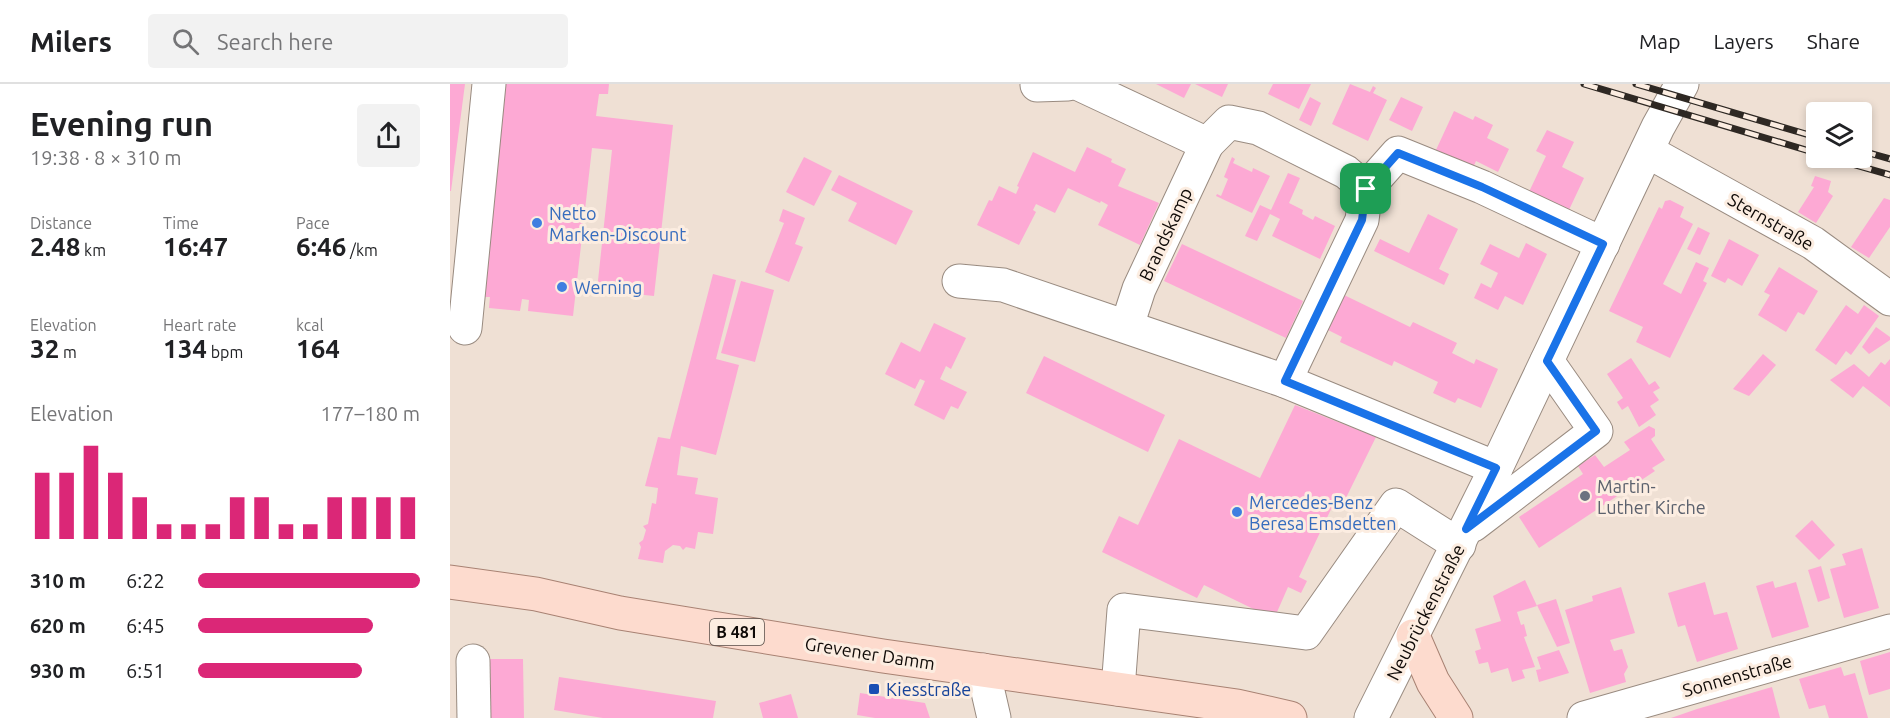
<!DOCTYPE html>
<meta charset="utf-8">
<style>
:root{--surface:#fff;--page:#f2f2f2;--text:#202124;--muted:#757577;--line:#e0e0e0;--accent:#db2777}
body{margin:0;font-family:Ubuntu,sans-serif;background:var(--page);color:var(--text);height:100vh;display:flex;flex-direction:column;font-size:22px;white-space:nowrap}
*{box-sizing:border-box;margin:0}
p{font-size:20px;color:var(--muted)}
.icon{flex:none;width:33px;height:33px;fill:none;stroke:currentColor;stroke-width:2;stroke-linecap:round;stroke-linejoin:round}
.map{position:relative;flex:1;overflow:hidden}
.details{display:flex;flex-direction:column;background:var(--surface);width:450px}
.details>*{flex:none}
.buttons{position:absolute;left:1356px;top:18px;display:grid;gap:12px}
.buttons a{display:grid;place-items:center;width:66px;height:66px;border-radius:6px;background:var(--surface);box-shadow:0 3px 9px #0003;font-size:30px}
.pin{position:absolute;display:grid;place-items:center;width:51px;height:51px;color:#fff;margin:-26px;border-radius:12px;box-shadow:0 3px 9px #0006}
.round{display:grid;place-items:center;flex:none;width:63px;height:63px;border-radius:6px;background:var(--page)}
.head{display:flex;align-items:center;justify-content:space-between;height:102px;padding:0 30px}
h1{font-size:33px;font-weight:700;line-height:45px}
.figures{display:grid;grid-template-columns:repeat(3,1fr);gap:9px;height:102px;padding:6px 30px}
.figures div{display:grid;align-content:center}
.figures b{font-size:26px;font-weight:700}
.figures small{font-size:16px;font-weight:400}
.figures p{font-size:16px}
.chart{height:168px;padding:12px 30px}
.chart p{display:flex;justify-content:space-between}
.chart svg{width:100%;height:108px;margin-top:6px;stroke:var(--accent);stroke-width:6}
ul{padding:0 30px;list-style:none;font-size:20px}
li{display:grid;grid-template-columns:96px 72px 1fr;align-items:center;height:45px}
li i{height:15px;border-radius:8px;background:var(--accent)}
header{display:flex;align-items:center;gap:36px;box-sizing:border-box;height:84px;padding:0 30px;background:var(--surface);border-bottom:2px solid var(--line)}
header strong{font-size:28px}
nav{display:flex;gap:33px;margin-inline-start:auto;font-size:21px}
.search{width:420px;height:54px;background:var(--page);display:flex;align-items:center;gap:15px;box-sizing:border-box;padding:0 21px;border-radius:6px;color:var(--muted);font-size:22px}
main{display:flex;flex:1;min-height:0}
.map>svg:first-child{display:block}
.building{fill:#fda9d4}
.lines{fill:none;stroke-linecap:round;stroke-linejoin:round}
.minor-casing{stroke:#998b80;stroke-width:35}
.major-casing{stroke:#a88273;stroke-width:35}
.minor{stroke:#fff;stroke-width:33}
.major{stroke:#fddbce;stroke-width:33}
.rail-casing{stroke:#2e2823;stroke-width:7}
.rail{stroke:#fcede1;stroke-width:4.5;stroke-dasharray:14;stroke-linecap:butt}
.route-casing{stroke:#fff;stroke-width:12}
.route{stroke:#1a73e8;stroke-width:8}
.shop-dot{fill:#3f7fe0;stroke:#fcede1;stroke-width:2}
.worship-dot{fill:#6b7280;stroke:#fcede1;stroke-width:2}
.transit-dot{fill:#1a4fb4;stroke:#fcede1;stroke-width:2}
.labels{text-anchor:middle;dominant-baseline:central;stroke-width:6;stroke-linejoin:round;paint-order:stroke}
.shield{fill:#fcede1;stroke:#564e48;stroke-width:1.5}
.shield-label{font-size:16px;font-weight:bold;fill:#0f0a07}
.shop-label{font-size:18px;fill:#366cbe;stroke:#fcede1;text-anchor:start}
.street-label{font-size:18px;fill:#0f0a07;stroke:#fcede1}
.worship-label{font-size:18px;fill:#5b616d;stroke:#fcede1;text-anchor:start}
.transit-label{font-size:18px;fill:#164399;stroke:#fcede1;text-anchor:start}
</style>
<header>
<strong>Milers</strong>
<div class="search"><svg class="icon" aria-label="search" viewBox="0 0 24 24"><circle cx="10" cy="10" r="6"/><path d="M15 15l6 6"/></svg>Search here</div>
<nav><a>Map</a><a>Layers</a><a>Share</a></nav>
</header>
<main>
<section class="details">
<div class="head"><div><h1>Evening run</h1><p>19:38 · 8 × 310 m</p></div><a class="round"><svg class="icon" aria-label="share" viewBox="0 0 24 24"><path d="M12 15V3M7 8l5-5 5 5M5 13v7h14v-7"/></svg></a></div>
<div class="figures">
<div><p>Distance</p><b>2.48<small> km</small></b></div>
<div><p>Time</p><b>16:47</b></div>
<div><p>Pace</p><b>6:46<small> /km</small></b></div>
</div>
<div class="figures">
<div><p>Elevation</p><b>32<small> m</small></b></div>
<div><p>Heart rate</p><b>134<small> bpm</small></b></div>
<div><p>kcal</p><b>164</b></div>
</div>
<div class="chart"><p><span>Elevation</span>177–180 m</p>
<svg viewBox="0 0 160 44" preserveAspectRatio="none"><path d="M5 44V17M15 44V17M25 44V6M35 44V17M45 44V27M55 44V38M65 44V38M75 44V38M85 44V27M95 44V27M105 44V38M115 44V38M125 44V27M135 44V27M145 44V27M155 44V27"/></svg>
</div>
<ul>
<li><b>310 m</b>6:22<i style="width:100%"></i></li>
<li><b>620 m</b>6:45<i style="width:79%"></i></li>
<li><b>930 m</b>6:51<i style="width:74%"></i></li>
</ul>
</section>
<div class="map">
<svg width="1440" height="634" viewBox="0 0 1440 634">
<rect width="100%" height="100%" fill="#efe0d4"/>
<g class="building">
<path d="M 0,0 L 15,0 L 1,107 L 0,107 Z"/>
<path d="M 55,0 L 159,0 L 158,10 L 149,10 L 146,32 L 223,41 L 204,212 L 147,206 L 162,66 L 142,64 L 123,232 L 78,227 L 79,216 L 72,215 L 70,227 L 39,224 L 40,213 L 31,213 Z"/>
<path d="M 706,0 L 741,0 L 734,14 Z"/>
<path d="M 745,0 L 778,0 L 772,13 Z"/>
<path d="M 823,0 L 861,0 L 849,25 L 818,10 Z"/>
<path d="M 900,0 L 920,8 L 923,2 L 926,4 L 923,9 L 937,16 L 918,57 L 882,40 Z"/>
<path d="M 860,13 L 871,19 L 861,42 L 849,36 Z"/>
<path d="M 951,13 L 973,23 L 962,47 L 939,36 Z"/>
<path d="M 1004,27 L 1023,36 L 1025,32 L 1043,41 L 1037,54 L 1059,65 L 1048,88 L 1026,77 L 1023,84 L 986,66 Z"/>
<path d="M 1097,46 L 1124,58 L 1112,83 L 1134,94 L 1118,128 L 1078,110 L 1096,72 L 1086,67 Z"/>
<path d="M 637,63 L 662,75 L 661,78 L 676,85 L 668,102 L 709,119 L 690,161 L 648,141 L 658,121 L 651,117 L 650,119 L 618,104 L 605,129 L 586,120 L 583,126 L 586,128 L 569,161 L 527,141 L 539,116 L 542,117 L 549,102 L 566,110 L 569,103 L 567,102 L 583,68 L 625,88 Z"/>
<path d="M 354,73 L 382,87 L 364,122 L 336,108 Z"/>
<path d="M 782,73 L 785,75 L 783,79 L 802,88 L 803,84 L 820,92 L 802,129 L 766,112 L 767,110 L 771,112 L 778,95 L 774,93 Z"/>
<path d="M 838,89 L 850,94 L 839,119 L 853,126 L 852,130 L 863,136 L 865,132 L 885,142 L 870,175 L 822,152 L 830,135 L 820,130 L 807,157 L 795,152 L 810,121 L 821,126 Z"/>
<path d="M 389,91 L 463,127 L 446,161 L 398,137 L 407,119 L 381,106 Z"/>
<path d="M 1365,92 L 1381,97 L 1378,108 L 1383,112 L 1366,139 L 1348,128 L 1364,103 L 1361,102 Z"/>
<path d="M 1434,114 L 1440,116 L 1440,143 L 1419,174 L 1401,163 Z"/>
<path d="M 1220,116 L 1234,123 L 1230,133 L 1243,140 L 1213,200 L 1231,210 L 1246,178 L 1259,184 L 1253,197 L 1257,199 L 1220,274 L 1186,258 L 1193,243 L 1159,227 L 1209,123 L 1212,125 L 1215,117 Z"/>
<path d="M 333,125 L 355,134 L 345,160 L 353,163 L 339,198 L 315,188 L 334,139 L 329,137 Z"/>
<path d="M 978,130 L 1008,145 L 989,185 L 999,190 L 994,201 L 924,167 L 930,155 L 959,169 Z"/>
<path d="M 1248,143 L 1260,149 L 1250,171 L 1237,165 Z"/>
<path d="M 1279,155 L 1309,171 L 1292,202 L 1278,194 L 1275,199 L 1261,192 Z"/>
<path d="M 1076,159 L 1097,170 L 1073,221 L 1055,212 L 1048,226 L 1024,214 L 1031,199 L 1041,204 L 1048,189 L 1030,180 L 1040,160 L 1069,174 Z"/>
<path d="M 732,160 L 853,217 L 836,254 L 714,197 Z"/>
<path d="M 1329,183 L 1368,207 L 1354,231 L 1348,228 L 1336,248 L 1308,231 L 1320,211 L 1314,208 Z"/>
<path d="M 263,190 L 286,196 L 266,275 L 289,281 L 266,371 L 231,362 L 227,391 L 248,394 L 245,410 L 268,414 L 263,450 L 248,448 L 245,465 L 236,463 L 233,466 L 230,462 L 223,461 L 215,467 L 213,479 L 188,475 L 191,463 L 189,459 L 193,456 L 196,446 L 193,442 L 198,440 L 202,419 L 206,420 L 208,404 L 195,402 L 208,353 L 220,355 Z"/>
<path d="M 291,197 L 324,206 L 305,278 L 271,269 Z"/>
<path d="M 894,211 L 960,243 L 963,238 L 1007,259 L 1002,269 L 1024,280 L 1026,275 L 1048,285 L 1031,324 L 1008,314 L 1005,319 L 983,309 L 988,298 L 944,277 L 942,282 L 890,258 L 892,253 L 878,246 Z"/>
<path d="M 1396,221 L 1408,230 L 1414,221 L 1429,232 L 1401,271 L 1396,267 L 1386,281 L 1365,266 Z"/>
<path d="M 484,239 L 516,254 L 501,285 L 496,282 L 490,295 L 517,308 L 508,325 L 501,322 L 494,336 L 464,321 L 475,297 L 470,295 L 465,305 L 435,290 L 451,258 L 470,268 Z"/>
<path d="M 1426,243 L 1440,253 L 1440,256 L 1419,270 L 1412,263 Z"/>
<path d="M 1313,270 L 1326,281 L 1299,312 L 1283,305 Z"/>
<path d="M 594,272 L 715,331 L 698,368 L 576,309 Z"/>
<path d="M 1181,274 L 1199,301 L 1205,297 L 1210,304 L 1203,308 L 1209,316 L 1200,322 L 1206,331 L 1189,343 L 1178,322 L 1172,326 L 1167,318 L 1173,314 L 1157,290 Z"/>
<path d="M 1440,275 L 1440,323 L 1413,302 L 1403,314 L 1380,296 L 1404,280 L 1419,293 L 1431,278 L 1435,281 Z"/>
<path d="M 845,321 L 926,353 L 891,424 L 883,421 L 849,493 L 857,497 L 851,509 L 838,503 L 824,535 L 754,501 L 747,514 L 652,468 L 669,432 L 688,441 L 729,355 L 810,394 Z"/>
<path d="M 1199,342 L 1205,345 L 1205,352 L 1201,355 L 1215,376 L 1202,384 L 1205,387 L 1089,464 L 1069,433 L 1133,390 L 1128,382 L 1145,371 L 1154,383 L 1180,366 L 1174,358 Z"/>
<path d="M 1362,436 L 1385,461 L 1369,476 L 1345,452 Z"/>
<path d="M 1412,464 L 1429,524 L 1394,534 L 1380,485 L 1396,481 L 1392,470 Z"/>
<path d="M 1371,482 L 1380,514 L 1368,518 L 1358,486 Z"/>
<path d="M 1075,496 L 1087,522 L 1067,528 L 1071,541 L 1074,540 L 1077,552 L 1074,553 L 1085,583 L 1072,586 L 1075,594 L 1062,598 L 1058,584 L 1041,589 L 1038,578 L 1029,580 L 1025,567 L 1031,565 L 1025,545 L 1051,537 L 1043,512 Z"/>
<path d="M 1323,497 L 1325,504 L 1346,498 L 1359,543 L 1322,554 L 1306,502 Z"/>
<path d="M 1255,498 L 1264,531 L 1277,528 L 1288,565 L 1247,578 L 1235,541 L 1228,543 L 1218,509 Z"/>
<path d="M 1171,503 L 1185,549 L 1160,556 L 1164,567 L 1172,565 L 1178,583 L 1174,590 L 1176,598 L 1140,609 L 1115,526 L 1143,517 L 1142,512 Z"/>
<path d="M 1106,515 L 1120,559 L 1107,563 L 1087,521 Z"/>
<path d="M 1109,566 L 1119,589 L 1089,598 L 1086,586 L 1091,585 L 1087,573 Z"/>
<path d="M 1440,568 L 1440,605 L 1419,611 L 1410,577 Z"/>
<path d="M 40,575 L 73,575 L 74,634 L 41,634 Z"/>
<path d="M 1391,583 L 1394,592 L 1405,589 L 1418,634 L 1379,634 L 1375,621 L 1359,625 L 1349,595 Z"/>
<path d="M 109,593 L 266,617 L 263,634 L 153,634 L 104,626 Z"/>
<path d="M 1322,603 L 1330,634 L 1221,634 L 1247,625 Z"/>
<path d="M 410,609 L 475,619 L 480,634 L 425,634 L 407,631 Z"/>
<path d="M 341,610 L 348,634 L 313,634 L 309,619 Z"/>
</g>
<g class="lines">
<g class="minor-casing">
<g id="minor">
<path d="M 629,0 L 757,60 L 779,38 L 808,44 L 896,88 L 916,105 L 912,136 L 835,297"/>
<path d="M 587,1 L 618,0"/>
<path d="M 1197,67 L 1363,159 L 1440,215"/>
<path d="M 916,105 L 948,69 L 1032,103 L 1153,160"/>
<path d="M 509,197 L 553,201 L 835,297 L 1046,384"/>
<path d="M 677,242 L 689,205 L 757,60"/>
<path d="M 15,244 L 39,0"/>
<path d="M 1023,441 L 1146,347 L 1097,277"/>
<path d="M 23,577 L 24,634"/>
<path d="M 533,586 L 544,634"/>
<path d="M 668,605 L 674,526 L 856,549 L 946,421 L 1009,461"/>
<path d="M 921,634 L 1046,384 L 1208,43 L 1232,0"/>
<path d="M 1134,634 L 1440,547"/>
</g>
</g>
<g class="major-casing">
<g id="major">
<path d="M 0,498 L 86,510 L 170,529 L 433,572 L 787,622 L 840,634"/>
<path d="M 963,552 L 983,598 L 1006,634"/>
</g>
</g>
<use href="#minor" class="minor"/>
<use href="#major" class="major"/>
<g class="rail-casing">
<g id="rail">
<path d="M 1134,0 L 1366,69"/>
<path d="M 1186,0 L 1366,53"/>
<path d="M 1412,67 L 1440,75"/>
<path d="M 1381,74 L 1440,91"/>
</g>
</g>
<use href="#rail" class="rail"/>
</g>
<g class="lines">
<g class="route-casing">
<path id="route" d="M 948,69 L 1032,103 L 1153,160 L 1097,277 L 1146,347 L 1016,445 L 1046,384 L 835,297 L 912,136 L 916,105 Z"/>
</g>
<use href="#route" class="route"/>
</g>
<g class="shop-dot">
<circle cx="87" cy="139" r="6"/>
<circle cx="112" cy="203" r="6"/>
<circle cx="787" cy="428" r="6"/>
</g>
<circle class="worship-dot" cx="1135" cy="412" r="6"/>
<rect class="transit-dot" x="418" y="599" width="12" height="12" rx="3"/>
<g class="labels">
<rect class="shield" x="260" y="535" width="54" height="26" rx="4.5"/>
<g class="shield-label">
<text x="287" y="548">B 481</text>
</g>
<g class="shop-label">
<text x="99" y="129">Netto<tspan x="99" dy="21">Marken-Discount</tspan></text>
<text x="124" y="203">Werning</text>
<text x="799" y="418">Mercedes-Benz<tspan x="799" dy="21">Beresa Emsdetten</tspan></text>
</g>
<g class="street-label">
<text transform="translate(1321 137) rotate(30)">Sternstraße</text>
<text transform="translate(715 150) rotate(-65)">Brandskamp</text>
<text transform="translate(975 528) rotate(-63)">Neubrückenstraße</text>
<text transform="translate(420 569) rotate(9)">Grevener Damm</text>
<text transform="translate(1287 591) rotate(-16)">Sonnenstraße</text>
</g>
<g class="worship-label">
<text x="1147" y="402">Martin-<tspan x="1147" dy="21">Luther Kirche</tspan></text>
</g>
<g class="transit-label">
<text x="436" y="605">Kiesstraße</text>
</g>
</g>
</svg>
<div class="buttons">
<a><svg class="icon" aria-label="layers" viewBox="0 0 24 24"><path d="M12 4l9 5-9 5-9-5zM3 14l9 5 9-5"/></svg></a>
</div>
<div class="pin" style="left:916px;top:105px;background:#1e9e55"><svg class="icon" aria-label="arrive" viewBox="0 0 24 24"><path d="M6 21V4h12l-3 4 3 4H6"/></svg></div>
</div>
</main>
